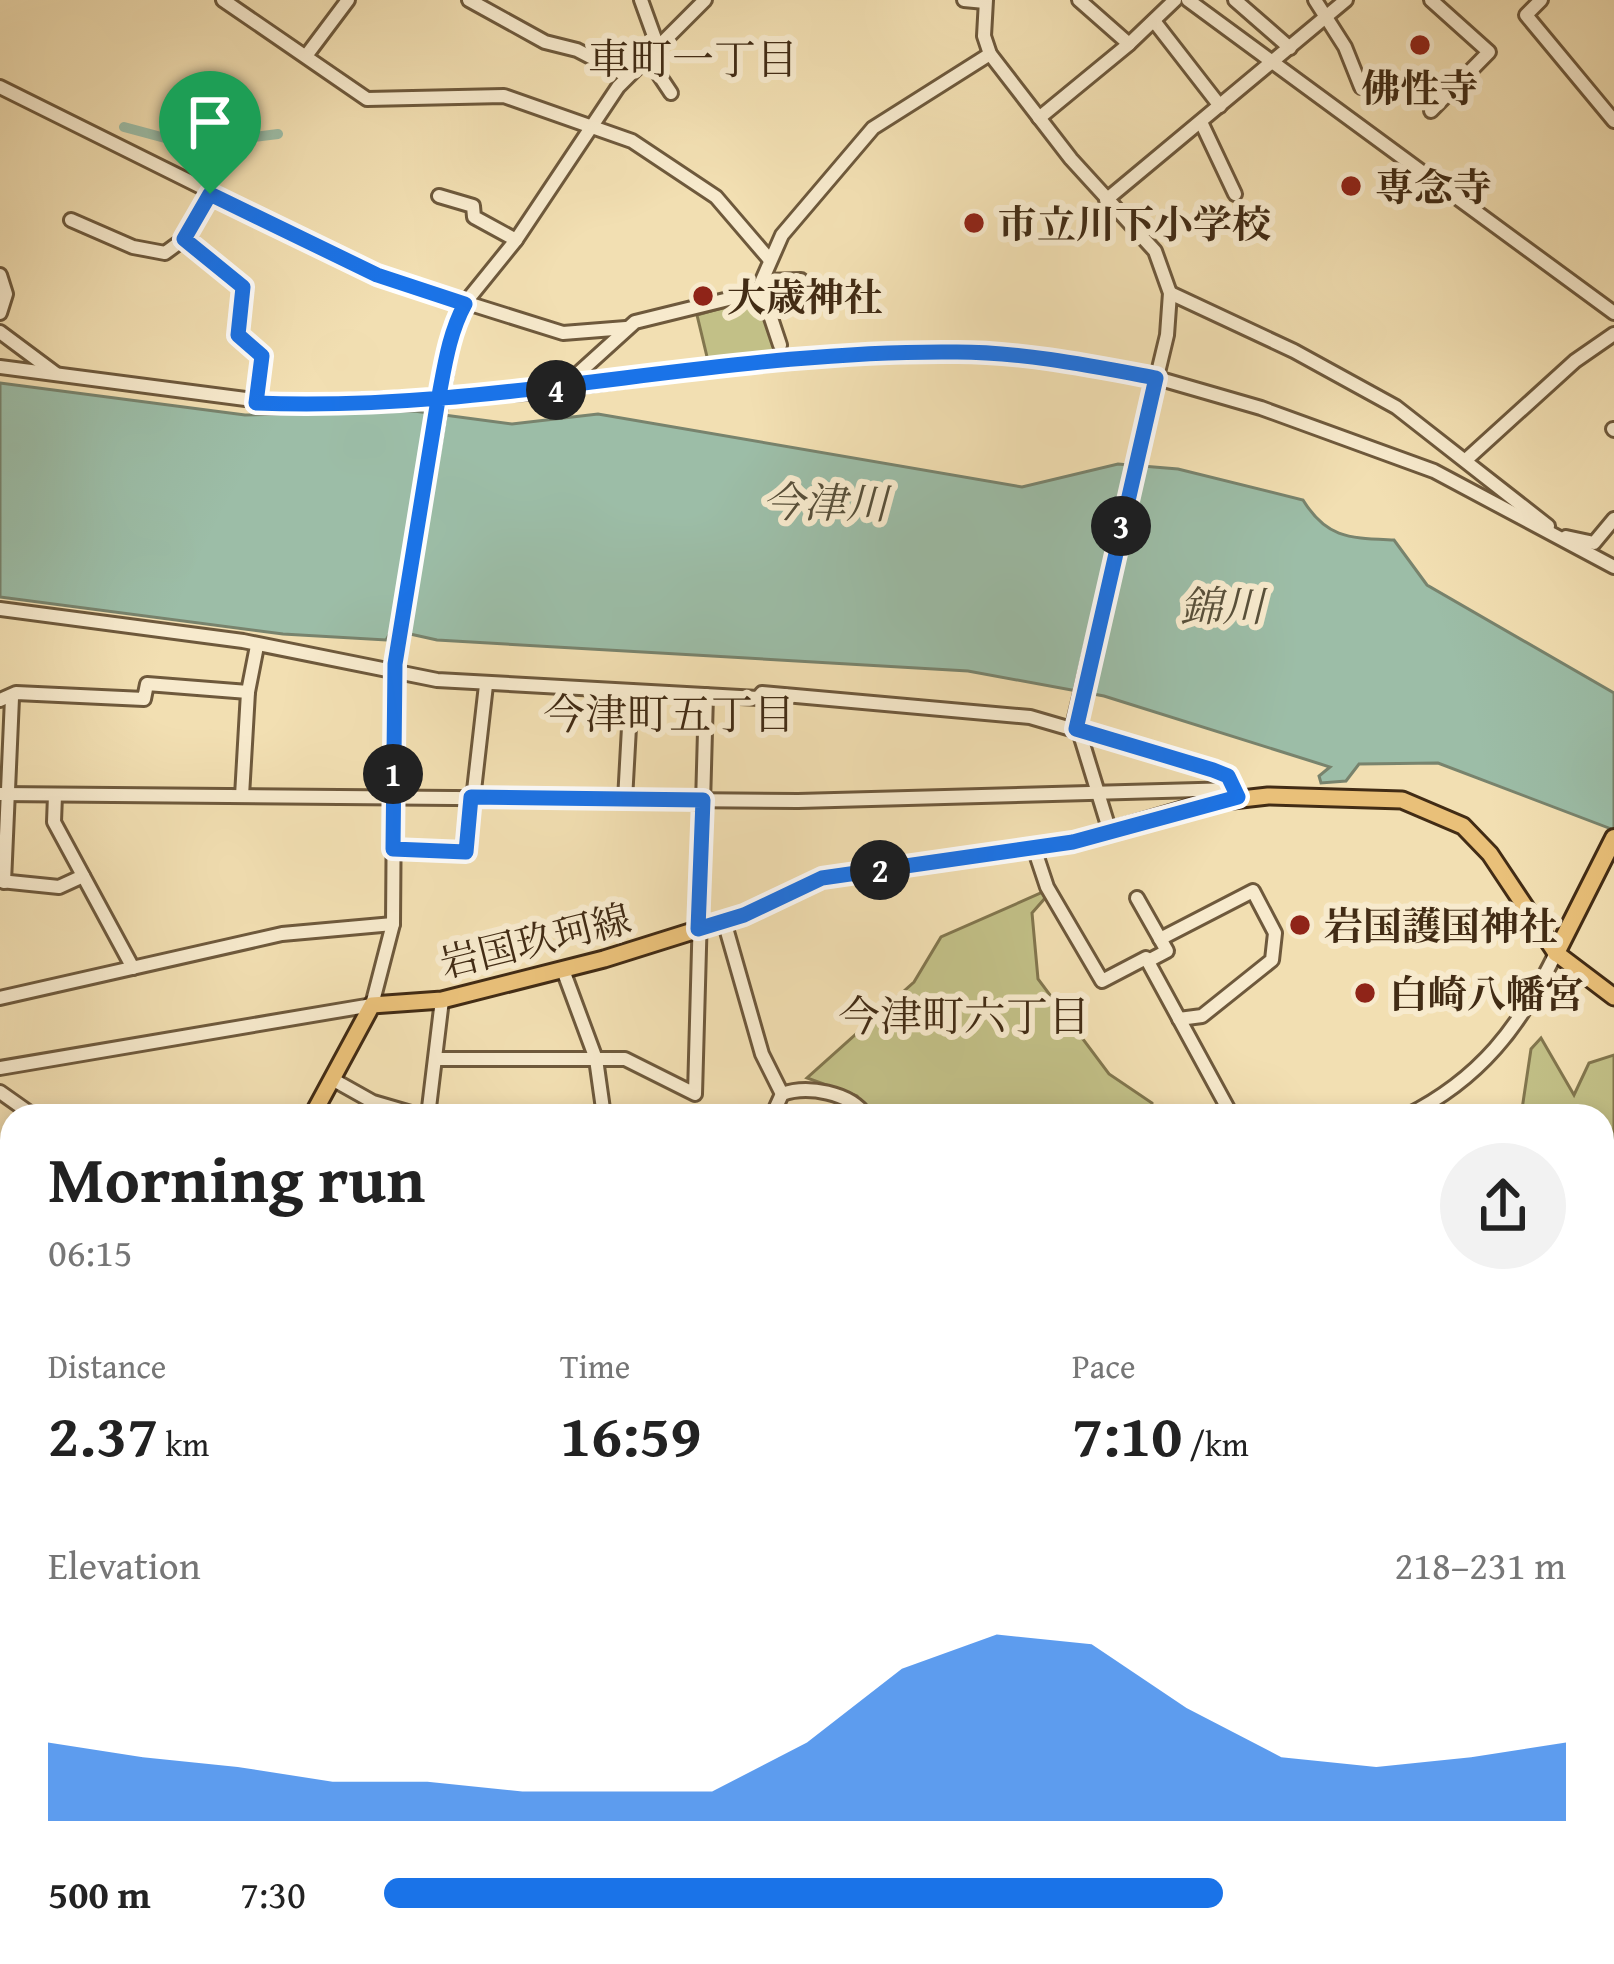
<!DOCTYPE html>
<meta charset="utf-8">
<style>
:root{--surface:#fff;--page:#f2f2f2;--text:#222;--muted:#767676;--accent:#1a73e8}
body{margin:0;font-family:"Gentium Book Plus","Noto Serif JP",serif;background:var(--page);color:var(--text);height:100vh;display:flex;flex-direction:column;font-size:45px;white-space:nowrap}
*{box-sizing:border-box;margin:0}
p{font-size:39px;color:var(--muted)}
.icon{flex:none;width:66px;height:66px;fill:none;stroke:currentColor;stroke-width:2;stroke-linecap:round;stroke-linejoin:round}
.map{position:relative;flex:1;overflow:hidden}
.details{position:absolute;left:0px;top:1104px;width:1614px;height:861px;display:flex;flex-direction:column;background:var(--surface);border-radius:36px 36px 0 0;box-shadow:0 6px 18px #0003}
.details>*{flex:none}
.pin{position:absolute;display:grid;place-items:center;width:102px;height:102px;color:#fff;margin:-123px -51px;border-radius:50% 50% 50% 0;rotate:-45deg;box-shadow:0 0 12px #0007}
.pin .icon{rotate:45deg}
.km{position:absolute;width:60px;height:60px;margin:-30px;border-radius:50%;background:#222;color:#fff;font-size:33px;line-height:60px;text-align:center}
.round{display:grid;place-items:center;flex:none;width:126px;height:126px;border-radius:63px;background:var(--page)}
.overview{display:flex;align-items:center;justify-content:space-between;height:204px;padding:0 48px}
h1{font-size:66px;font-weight:700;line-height:90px}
.stats{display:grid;grid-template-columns:repeat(3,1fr);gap:18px;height:204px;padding:12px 48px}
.stats div{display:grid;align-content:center}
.stats b{font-size:60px;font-weight:700}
.stats small{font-size:33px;font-weight:400}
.stats p{font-size:33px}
.chart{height:336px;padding:24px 48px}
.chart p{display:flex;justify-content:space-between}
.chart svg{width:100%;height:216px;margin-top:12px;fill:var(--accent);opacity:.7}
ul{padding:0 48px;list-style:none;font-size:39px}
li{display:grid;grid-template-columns:192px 144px 1fr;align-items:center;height:90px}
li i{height:30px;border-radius:15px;background:var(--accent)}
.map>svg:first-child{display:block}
.green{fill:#c2c087;stroke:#82764e;stroke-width:3}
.water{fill:#9cbda7;stroke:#78836d;stroke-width:3}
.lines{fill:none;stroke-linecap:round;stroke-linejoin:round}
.canal{stroke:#9cbda7;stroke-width:10}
.minor-casing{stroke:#6e593c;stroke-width:18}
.major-casing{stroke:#422c15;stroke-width:21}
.highway-casing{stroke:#422c15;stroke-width:22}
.minor{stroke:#f7eacd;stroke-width:12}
.major{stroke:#e9c079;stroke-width:15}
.highway{stroke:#e9c079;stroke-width:16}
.rail-casing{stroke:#422c15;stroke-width:8}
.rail{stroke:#f7eacd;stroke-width:3;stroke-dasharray:9;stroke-linecap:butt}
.route-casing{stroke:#fff;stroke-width:24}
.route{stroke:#1a73e8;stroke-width:15}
.poi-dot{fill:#8f2418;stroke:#f7eacd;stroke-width:4.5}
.labels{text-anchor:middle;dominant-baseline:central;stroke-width:12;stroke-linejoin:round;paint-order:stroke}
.poi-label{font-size:39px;font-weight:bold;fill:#422c15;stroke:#f7eacd;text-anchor:start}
.street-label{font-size:39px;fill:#422c15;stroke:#f7eacd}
.neighbourhood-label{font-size:42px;fill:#422c15;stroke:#f7eacd}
.water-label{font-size:42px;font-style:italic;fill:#58503a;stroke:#f7eacd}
</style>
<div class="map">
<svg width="1614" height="1964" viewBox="0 0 1614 1964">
<rect width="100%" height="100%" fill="#f2dfb2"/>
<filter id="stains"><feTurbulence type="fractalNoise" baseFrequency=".00167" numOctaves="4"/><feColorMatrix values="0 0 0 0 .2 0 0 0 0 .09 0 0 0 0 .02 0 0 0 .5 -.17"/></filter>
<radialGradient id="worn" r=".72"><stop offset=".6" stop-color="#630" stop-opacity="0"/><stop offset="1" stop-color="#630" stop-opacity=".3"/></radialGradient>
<g class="green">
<path d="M 760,297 L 778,355 L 709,365 L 697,315 Z"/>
<path d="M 1043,892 L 1046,897 L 1032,913 L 1038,979 L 1109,1074 L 1152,1103 L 1152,1115 L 872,1116 L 857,1096 L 807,1078 L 914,982 L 941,937 Z"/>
<path d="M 1541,1038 L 1574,1095 L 1589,1063 L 1614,1055 L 1614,1281 L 1602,1274 L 1602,1116 L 1521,1116 L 1531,1049 Z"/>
<path d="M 1602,1589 L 1614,1589 L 1614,1816 L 1602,1820 L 1602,1677 L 1608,1672 Z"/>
<path d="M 652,1953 L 787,1953 L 798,1964 L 655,1964 Z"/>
</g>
<path class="water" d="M 0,383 L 245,415 L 414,411 L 512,424 L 598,414 L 1022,487 L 1118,464 L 1178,469 L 1303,500 C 1327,539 1350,538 1394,540 L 1427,585 L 1614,693 L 1614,830 L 1438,763 L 1359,764 L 1346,781 L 1321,783 L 1319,776 L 1330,767 L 1104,696 L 968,671 L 437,640 L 392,630 L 386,640 L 283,634 L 0,597 Z"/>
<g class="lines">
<path class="canal" d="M 124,127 L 191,145 L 278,134"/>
<g class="minor-casing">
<g id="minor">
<path d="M 223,0 L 367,99 L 504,96 L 632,141 L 716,197 L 770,260"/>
<path d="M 469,0 L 545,42 L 577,50 L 627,76"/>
<path d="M 641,0 L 658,47"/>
<path d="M 964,0 L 985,2"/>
<path d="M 986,0 L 984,36 L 990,54 L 1071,159 L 1155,251 L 1170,293 L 1167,335 L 1075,718 L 1110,832"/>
<path d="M 1079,0 L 1129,44 L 1175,0"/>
<path d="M 1188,0 L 1614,313"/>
<path d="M 1235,0 L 1290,48"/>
<path d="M 1315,0 L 1345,47 L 1361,87"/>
<path d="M 1541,0 L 1526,15 L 1614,121"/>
<path d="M 1154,21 L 1220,106"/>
<path d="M 306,56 L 348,0"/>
<path d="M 647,57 L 671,93"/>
<path d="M 0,87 L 378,275 L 563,333 L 626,328"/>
<path d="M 1431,111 L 1489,52 L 1431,0"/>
<path d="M 1039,118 L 1129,44"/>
<path d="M 1201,122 L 1235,194"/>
<path d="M 439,196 L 473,206 L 474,217 L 516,240"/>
<path d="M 1106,200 L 1346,0"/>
<path d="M 71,220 L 133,247 L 165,253 L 184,239 L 210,194"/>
<path d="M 184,239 L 243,287 L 238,335 L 263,356 L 256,403"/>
<path d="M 0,275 L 6,294 L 0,313"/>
<path d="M 763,281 L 801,280"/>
<path d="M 761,288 L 780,345"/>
<path d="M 1170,293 L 1294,351 L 1396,407 L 1548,526"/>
<path d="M 0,332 L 55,373"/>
<path d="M 0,367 L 284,404 L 525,393 L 812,356 L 1000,354 L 1157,378 L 1261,408 L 1434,471 L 1614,567"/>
<path d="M 561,389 L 635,322 L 757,292 L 782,235 L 873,128 L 990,54"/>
<path d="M 1613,429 L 1614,430"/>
<path d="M 1467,459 L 1575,361 L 1614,334"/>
<path d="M 1566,537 L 1594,543 L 1614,519"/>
<path d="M 0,609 L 243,641 L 437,680 L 758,698 L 762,693 L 1030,717 L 1212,770 L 1228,777 L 1238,797"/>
<path d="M 0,700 L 16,693 L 144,699 L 147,684 L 248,692"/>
<path d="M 0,794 L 798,801 L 1235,789"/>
<path d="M 55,795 L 54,822 L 133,968"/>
<path d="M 242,796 L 248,692 L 257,646"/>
<path d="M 625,800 L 631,691"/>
<path d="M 1034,848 L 1047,887 L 1102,981 L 1146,958 L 1232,1116"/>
<path d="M 393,849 L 467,852 L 486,685"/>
<path d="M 0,881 L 59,887 L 83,876"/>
<path d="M 4,882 L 12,698"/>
<path d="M 1137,898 L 1167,951 L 1148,961"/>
<path d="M 724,921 L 762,1054 L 782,1094"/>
<path d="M 1160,939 L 1253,891 L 1275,933 L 1272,960 L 1202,1016 L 1179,1019"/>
<path d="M 563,970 L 596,1059 L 604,1116"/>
<path d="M 0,998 L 282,934 L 393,924"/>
<path d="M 437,1059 L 625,1059 L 695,1094 L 706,695"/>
<path d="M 0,1068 L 372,1005 L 393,924 L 395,664 L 453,332 L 465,303 L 516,240 L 618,87 L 705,0"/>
<path d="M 332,1079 L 373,1102 L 421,1116"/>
<path d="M 0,1092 L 34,1116"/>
<path d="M 428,1116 L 442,1000"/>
<path d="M 772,1116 L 782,1094 C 807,1085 850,1092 866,1116"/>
<path d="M 1406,1116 C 1480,1079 1520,1027 1556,953"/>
<path d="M 0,1149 L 12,1148"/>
<path d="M 0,1248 L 12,1248"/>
<path d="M 1602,1349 L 1614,1365"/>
<path d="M 0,1359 L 12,1360"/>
<path d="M 1602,1395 L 1614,1386"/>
<path d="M 1602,1425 L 1614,1440"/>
<path d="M 0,1453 L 12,1481"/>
<path d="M 1602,1505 L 1614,1502"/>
<path d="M 0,1509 L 12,1538"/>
<path d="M 0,1752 L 12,1761"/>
<path d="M 0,1829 L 12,1829"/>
<path d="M 1602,1831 L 1612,1851 L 1602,1858"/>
<path d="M 0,1873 L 12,1877"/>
<path d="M 1602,1917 L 1614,1908"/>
<path d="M 163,1953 L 175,1964"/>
<path d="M 214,1953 L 220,1964"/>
<path d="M 339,1953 L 363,1964"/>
<path d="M 605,1953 L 628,1964"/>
<path d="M 809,1953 L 823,1964"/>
<path d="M 891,1953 L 901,1964"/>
<path d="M 1397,1953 L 1405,1964"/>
<path d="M 1586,1953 L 1593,1964"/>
<path d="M 0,1960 L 12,1944"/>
<path d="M 1330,1963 L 1355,1953"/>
<path d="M 60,1964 L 68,1953"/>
<path d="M 122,1964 L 129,1953"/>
<path d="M 393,1964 L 397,1953"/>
<path d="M 461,1964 L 466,1953"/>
<path d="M 524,1964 L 529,1953"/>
<path d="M 585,1964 L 590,1953"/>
<path d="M 920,1964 L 926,1953"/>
<path d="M 970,1964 L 976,1953"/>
<path d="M 1023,1964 L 1029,1953"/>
<path d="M 1079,1964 L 1085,1953"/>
<path d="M 1135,1964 L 1141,1953"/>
<path d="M 1187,1964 L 1192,1953"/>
<path d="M 1238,1964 L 1244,1953"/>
<path d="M 1434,1964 L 1450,1953"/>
<path d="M 1538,1964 L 1552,1953"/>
<path d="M 1568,1964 L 1570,1964"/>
</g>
</g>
<g class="major-casing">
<g id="major">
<path d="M 312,1116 L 372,1005 L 442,1000 L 604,959 L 744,915 L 822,878 L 1073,842 L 1206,803 L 1268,796 L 1402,800 L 1463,826 L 1490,854 L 1556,953 L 1614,997"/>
<path d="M 0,1721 L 12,1698"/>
</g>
</g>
<g class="highway-casing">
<path id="highway" d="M 1556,953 L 1614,838"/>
</g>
<use href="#minor" class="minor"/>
<use href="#major" class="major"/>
<use href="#highway" class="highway"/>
<g class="rail-casing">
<g id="rail">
<path d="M 0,1482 L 12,1510"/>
<path d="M 201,1953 L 207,1964"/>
</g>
</g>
<use href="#rail" class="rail"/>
</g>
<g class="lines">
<g class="route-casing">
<path id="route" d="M 210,194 L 377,275 L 465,304 C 448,335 444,371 437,406 L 395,664 L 393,849 L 466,852 L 471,797 L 703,800 L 698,929 L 744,915 L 822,878 L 1073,842 L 1238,797 L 1228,776 L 1213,770 L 1076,729 L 1156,378 C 1092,366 1023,352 957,352 C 722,349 492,413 256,403 L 262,356 L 238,335 L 243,287 L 184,239 L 210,194"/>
</g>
<use href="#route" class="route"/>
</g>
<g class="poi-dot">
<circle cx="1420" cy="45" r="12"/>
<circle cx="1351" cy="186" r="12"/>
<circle cx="974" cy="223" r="12"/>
<circle cx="703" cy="296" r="12"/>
<circle cx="1300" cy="925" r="12"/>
<circle cx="1365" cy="993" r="12"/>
</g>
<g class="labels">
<g class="poi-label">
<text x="1420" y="87" text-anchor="middle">佛性寺</text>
<text x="1375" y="186">専念寺</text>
<text x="998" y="223">市立川下小学校</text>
<text x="727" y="296">大歳神社</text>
<text x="1324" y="925">岩国護国神社</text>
<text x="1389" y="993">白崎八幡宮</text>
</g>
<g class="street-label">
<text transform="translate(535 940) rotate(-14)">岩国玖珂線</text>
</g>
<g class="neighbourhood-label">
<text x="693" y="58">車町一丁目</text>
<text x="669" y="713">今津町五丁目</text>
<text x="964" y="1015">今津町六丁目</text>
</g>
<g class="water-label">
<text transform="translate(825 502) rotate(1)">今津川</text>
<text x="1222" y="605">錦川</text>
</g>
</g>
<rect width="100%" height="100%" filter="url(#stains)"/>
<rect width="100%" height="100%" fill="url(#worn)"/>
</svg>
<div class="pin" style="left:210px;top:194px;background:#1e9e55"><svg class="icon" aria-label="arrive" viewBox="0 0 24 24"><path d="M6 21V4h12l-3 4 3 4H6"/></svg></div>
<b class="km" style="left:393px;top:774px">1</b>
<b class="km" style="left:880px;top:870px">2</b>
<b class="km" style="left:1121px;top:526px">3</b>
<b class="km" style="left:556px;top:390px">4</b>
<section class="details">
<div class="overview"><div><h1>Morning run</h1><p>06:15</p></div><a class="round"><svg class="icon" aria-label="share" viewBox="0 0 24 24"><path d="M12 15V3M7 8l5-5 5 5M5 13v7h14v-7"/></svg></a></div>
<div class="stats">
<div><p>Distance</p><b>2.37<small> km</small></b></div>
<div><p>Time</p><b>16:59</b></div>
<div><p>Pace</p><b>7:10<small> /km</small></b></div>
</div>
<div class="chart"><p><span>Elevation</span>218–231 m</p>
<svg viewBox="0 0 160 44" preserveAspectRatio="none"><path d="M0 44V28L10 31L20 33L30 36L40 36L50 38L60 38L70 38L80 28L90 13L100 6L110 8L120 21L130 31L140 33L150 31L160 28V44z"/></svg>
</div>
<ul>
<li><b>500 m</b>7:30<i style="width:71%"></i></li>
</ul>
</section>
</div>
